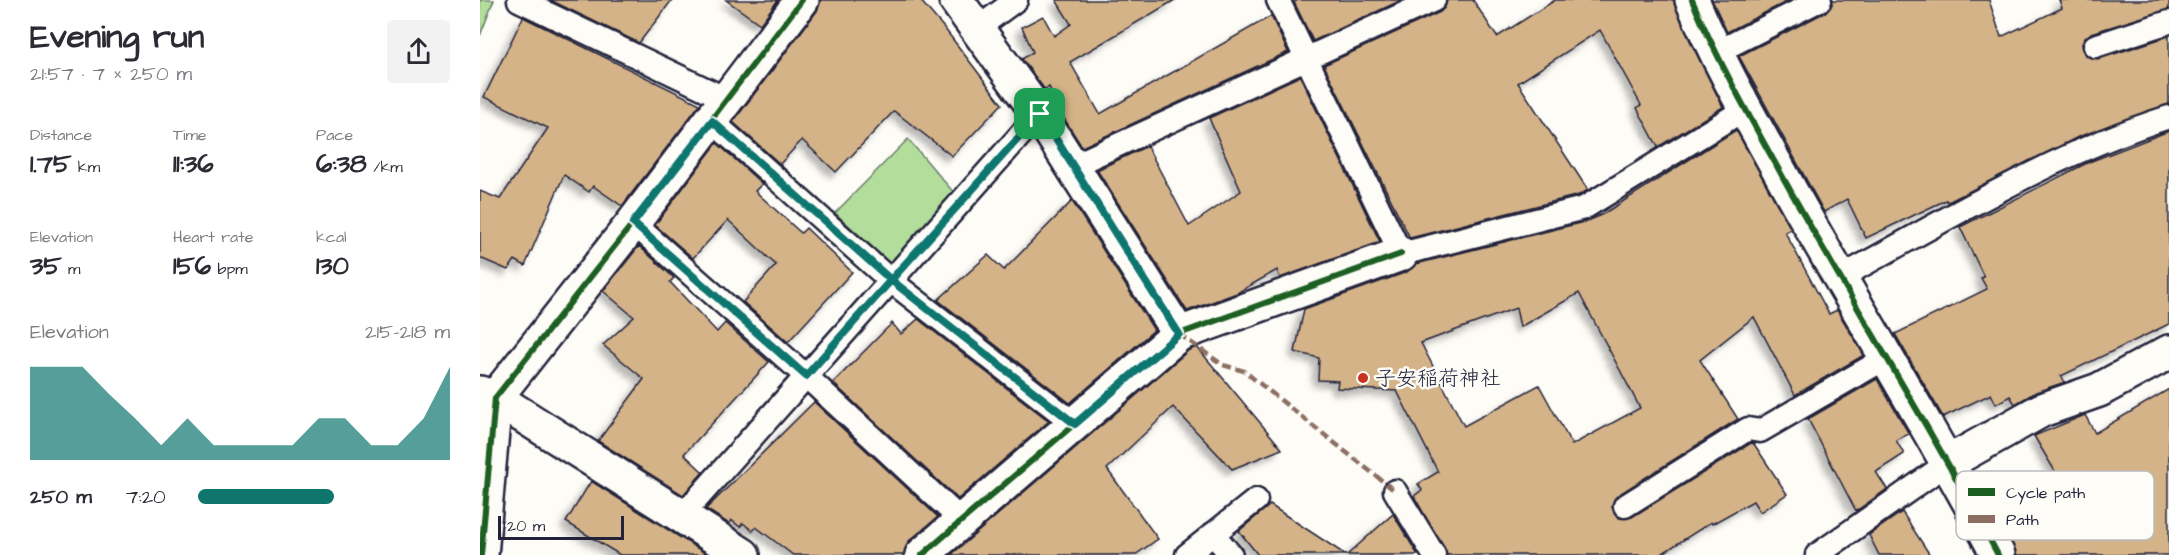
<!DOCTYPE html>
<meta charset="utf-8">
<style>
:root{--surface:#fff;--page:#f2f2f3;--text:#2b2b33;--muted:#7c7c81;--accent:#0f766e}
body{margin:0;font-family:"Architects Daughter","Klee One",sans-serif;background:var(--page);color:var(--text);height:100vh;display:flex;flex-direction:column;font-size:22px;white-space:nowrap}
*{box-sizing:border-box;margin:0}
p{font-size:20px;color:var(--muted)}
.icon{flex:none;width:33px;height:33px;fill:none;stroke:currentColor;stroke-width:2;stroke-linecap:round;stroke-linejoin:round}
.map{position:relative;flex:1;overflow:hidden}
.panel{display:flex;flex-direction:column;background:var(--surface);width:480px}
.panel>*{flex:none}
.scale{position:absolute;left:18px;bottom:15px;width:126px;box-sizing:border-box;padding-left:6px;border:3px solid #22223b;border-top:0;font-size:16px;line-height:21px;white-space:nowrap;color:#22223b;-webkit-text-stroke:4px #fdfcf7;paint-order:stroke}
.pin{position:absolute;display:grid;place-items:center;width:51px;height:51px;color:#fff;margin:-26px;border-radius:12px;box-shadow:0 3px 9px #0006}
.round{display:grid;place-items:center;flex:none;width:63px;height:63px;border-radius:6px;background:var(--page)}
.summary{display:flex;align-items:center;justify-content:space-between;height:102px;padding:0 30px}
h1{font-size:33px;font-weight:800;line-height:45px}
.metrics{display:grid;grid-template-columns:repeat(3,1fr);gap:9px;height:102px;padding:6px 30px}
.metrics div{display:grid;align-content:center}
.metrics b{font-size:26px;font-weight:800}
.metrics small{font-size:16px;font-weight:400}
.metrics p{font-size:16px}
.chart{height:168px;padding:12px 30px}
.chart p{display:flex;justify-content:space-between}
.chart svg{width:100%;height:108px;margin-top:6px;fill:var(--accent);opacity:.7}
ul{padding:0 30px;list-style:none;font-size:20px}
li{display:grid;grid-template-columns:96px 72px 1fr;align-items:center;height:45px}
li i{height:15px;border-radius:8px;background:var(--accent)}
main{display:flex;flex:1;min-height:0}
.map>svg:first-child{display:block}
.green{fill:#b2dd9b;stroke:#6a806b;stroke-width:1.5}
.building{fill:#d5b388;stroke:#22223b;stroke-width:1.5;fill-rule:evenodd;filter:url(#shadow)}
.lines{fill:none;stroke-linecap:round;stroke-linejoin:round}
.service-casing{stroke:#22223b;stroke-width:27}
.minor-casing{stroke:#22223b;stroke-width:38}
.service{stroke:#fdfcf7;stroke-width:22}
.minor{stroke:#fdfcf7;stroke-width:33}
.quiet{stroke:#8d6e63;stroke-width:4.5;stroke-dasharray:9 4.5;stroke-linecap:butt}
.cycleway-casing{stroke:#fdfcf7;stroke-width:10}
.cycleway{stroke:#1b5e20;stroke-width:6}
.route-casing{stroke:#fff;stroke-width:12}
.route{stroke:#0f766e;stroke-width:8}
.poi-dot{fill:#c8321e;stroke:#fdfcf7;stroke-width:2}
.labels{text-anchor:middle;dominant-baseline:central;stroke-width:5;stroke-linejoin:round;paint-order:stroke}
.poi-label{font-size:21px;fill:#22223b;stroke:#fdfcf7;text-anchor:start}
.key{fill:#fdfcf7;stroke:#bbbbbf;stroke-width:1.5}
.key-label{font-size:16px;fill:#22223b}
</style>
<main>
<section class="panel">
<div class="summary"><div><h1>Evening run</h1><p>21:57 · 7 × 250 m</p></div><a class="round"><svg class="icon" aria-label="share" viewBox="0 0 24 24"><path d="M12 15V3M7 8l5-5 5 5M5 13v7h14v-7"/></svg></a></div>
<div class="metrics">
<div><p>Distance</p><b>1.75<small> km</small></b></div>
<div><p>Time</p><b>11:36</b></div>
<div><p>Pace</p><b>6:38<small> /km</small></b></div>
</div>
<div class="metrics">
<div><p>Elevation</p><b>35<small> m</small></b></div>
<div><p>Heart rate</p><b>156<small> bpm</small></b></div>
<div><p>kcal</p><b>130</b></div>
</div>
<div class="chart"><p><span>Elevation</span>215–218 m</p>
<svg viewBox="0 0 160 44" preserveAspectRatio="none"><path d="M0 44V6L10 6L20 6L30 17L40 27L50 38L60 27L70 38L80 38L90 38L100 38L110 27L120 27L130 38L140 38L150 27L160 6V44z"/></svg>
</div>
<ul>
<li><b>250 m</b>7:20<i style="width:54%"></i></li>
</ul>
</section>
<div class="map">
<svg width="1689" height="555" viewBox="0 0 1689 555">
<defs>
<filter id="shadow"><feDropShadow dx="-5.5" dy="5.5" stdDeviation="3" flood-color="#0004"/></filter>
</defs>
<rect width="100%" height="100%" fill="#fdfcf7"/>
<filter id="ink" filterUnits="userSpaceOnUse"><feTurbulence type="fractalNoise" baseFrequency=".0167" numOctaves="2"/><feDisplacementMap in="SourceGraphic" scale="12" xChannelSelector="R" yChannelSelector="G"/><feConvolveMatrix kernelMatrix="1 2 1 2 8 2 1 2 1" color-interpolation-filters="sRGB"/></filter>
<g filter="url(#ink)">
<g class="green">
<path d="M 0,0 L 14,0 L 0,36 Z"/>
<path d="M 428,139 L 475,194 L 412,265 L 355,213 Z"/>
</g>
<g class="building">
<path d="M 70,0 L 192,0 L 159,43 Z"/>
<path d="M 246,0 L 298,0 L 280,24 Z"/>
<path d="M 340,0 L 440,0 L 465,29 L 522,104 L 472,156 L 414,111 L 356,172 L 322,140 L 300,164 L 253,122 L 337,11 Z"/>
<path d="M 576,0 L 695,0 L 590,62 L 620,114 L 791,16 L 808,52 L 602,147 L 583,117 L 569,87 L 565,90 L 542,59 L 553,52 L 542,27 L 563,16 L 574,36 L 591,24 Z"/>
<path d="M 818,0 L 922,0 L 833,41 L 814,2 Z"/>
<path d="M 967,0 L 993,0 L 1017,37 L 1075,0 L 1194,0 L 1205,30 L 1243,107 L 1178,147 L 1157,108 L 1161,105 L 1120,30 L 1038,83 L 1108,190 L 1099,195 L 930,238 L 844,65 L 960,12 L 965,7 Z"/>
<path d="M 1232,0 L 1310,0 L 1247,32 Z"/>
<path d="M 1353,0 L 1509,0 L 1521,37 L 1582,8 L 1579,0 L 1689,0 L 1689,9 L 1611,33 L 1602,44 L 1606,56 L 1619,59 L 1689,36 L 1689,104 L 1598,137 L 1468,202 L 1466,200 L 1386,238 L 1367,199 L 1344,212 L 1259,56 L 1346,12 Z"/>
<path d="M 43,17 L 220,104 L 142,206 L 113,186 L 109,192 L 84,175 L 45,266 L 35,260 L 28,270 L 0,258 L 0,191 L 20,199 L 68,128 L 4,97 Z"/>
<path d="M 820,76 L 900,242 L 800,278 L 797,270 L 757,293 L 707,311 L 617,170 L 667,146 L 709,226 L 761,191 L 729,118 Z"/>
<path d="M 1256,130 L 1311,229 L 1305,232 L 1349,314 L 1357,310 L 1384,355 L 1315,395 L 1274,317 L 1220,360 L 1258,419 L 1138,495 L 1132,507 L 1139,518 L 1152,517 L 1271,443 L 1274,444 L 1307,494 L 1280,512 L 1273,501 L 1232,524 L 1231,522 L 1180,555 L 967,555 L 934,496 L 942,490 L 938,484 L 958,472 L 917,391 L 857,388 L 858,381 L 838,380 L 839,358 L 815,352 L 824,309 L 927,272 L 936,264 L 1108,221 L 1123,214 ZM 1099,293 L 1160,408 L 1092,445 L 1059,385 L 984,426 L 941,343 L 1036,308 L 1040,327 Z"/>
<path d="M 1689,131 L 1689,324 L 1581,376 L 1585,382 L 1556,392 L 1535,404 L 1530,396 L 1516,404 L 1511,394 L 1463,417 L 1415,334 L 1507,289 L 1501,278 L 1504,277 L 1480,227 L 1609,162 Z"/>
<path d="M 237,143 L 282,184 L 275,191 L 321,233 L 326,228 L 372,272 L 308,342 L 263,302 L 296,265 L 248,220 L 213,258 L 175,225 Z"/>
<path d="M 592,201 L 674,330 L 590,403 L 458,300 L 508,255 L 524,270 Z"/>
<path d="M 159,246 L 194,278 L 190,282 L 237,332 L 245,323 L 289,362 L 204,454 L 223,472 L 203,495 L 118,441 L 164,379 L 123,345 L 154,317 L 123,291 Z"/>
<path d="M 438,319 L 569,421 L 478,499 L 353,383 L 412,323 L 421,334 Z"/>
<path d="M 717,347 L 802,449 L 752,469 L 693,407 L 627,469 L 678,539 L 655,555 L 471,555 L 709,350 Z"/>
<path d="M 1397,379 L 1429,434 L 1416,440 L 1424,454 L 1396,472 L 1407,489 L 1376,511 L 1328,419 Z"/>
<path d="M 1689,389 L 1689,555 L 1537,555 L 1526,530 L 1588,493 L 1554,436 L 1605,415 L 1615,433 Z"/>
<path d="M 334,402 L 458,517 L 429,541 L 424,555 L 313,555 L 276,527 L 273,531 L 263,523 L 260,527 L 251,520 L 249,524 L 226,509 Z"/>
<path d="M 111,481 L 228,555 L 140,555 L 86,522 Z"/>
<path d="M 790,505 L 866,555 L 778,555 L 759,531 Z"/>
<path d="M 1422,512 L 1450,555 L 1399,555 L 1389,535 Z"/>
<path d="M 913,514 L 938,555 L 867,555 Z"/>
</g>
<g class="lines">
<g class="service-casing">
<g id="service">
<path d="M 39,0 L 248,100"/>
<path d="M 798,0 L 921,254 L 1104,208 L 1265,109"/>
<path d="M 498,28 L 536,0"/>
<path d="M 1615,46 L 1689,22"/>
<path d="M 1235,53 L 1340,0"/>
<path d="M 232,121 L 411,281 L 595,424"/>
<path d="M 592,166 L 954,0"/>
<path d="M 153,223 L 326,376 L 482,521"/>
<path d="M 1359,278 C 1466,220 1572,154 1689,117"/>
<path d="M 915,491 L 954,555"/>
<path d="M 1145,506 L 1268,429 L 1280,431 L 1406,358"/>
<path d="M 201,517 L 559,114"/>
<path d="M 733,534 L 751,555"/>
<path d="M 707,555 L 776,500"/>
<path d="M 1337,555 L 1469,462"/>
</g>
</g>
<g class="minor-casing">
<g id="minor">
<path d="M 476,0 L 559,114 L 699,334"/>
<path d="M 1212,0 C 1237,59 1268,114 1299,170 C 1370,300 1449,424 1518,555"/>
<path d="M 0,393 L 15,398 L 263,555"/>
<path d="M 1469,462 L 1562,410 L 1619,390 L 1689,352"/>
<path d="M 1,555 L 15,398 L 153,223 L 322,0"/>
<path d="M 442,555 L 699,334 L 921,254"/>
</g>
</g>
<use href="#service" class="service"/>
<use href="#minor" class="minor"/>
<path class="quiet" d="M 699,334 L 743,365 L 764,371 L 915,491"/>
<g class="cycleway-casing">
<g id="cycleway">
<path d="M 1212,0 C 1237,59 1268,114 1299,170 C 1370,300 1449,424 1518,555"/>
<path d="M 1,555 L 15,398 L 153,223 L 322,0"/>
<path d="M 442,555 L 699,334 L 921,254"/>
</g>
</g>
<use href="#cycleway" class="cycleway"/>
</g>
</g>
<g class="lines" filter="url(#ink)">
<g class="route-casing">
<path id="route" d="M 560,114 L 411,280 L 232,121 L 153,223 L 326,376 L 411,280 L 595,424 L 699,334 L 560,114"/>
</g>
<use href="#route" class="route"/>
</g>
<circle class="poi-dot" cx="883" cy="378" r="6"/>
<g class="labels">
<g class="poi-label">
<text x="895" y="378">子安稲荷神社</text>
</g>
</g>
<rect x="1476" y="471" width="198" height="69" rx="9" class="key"/>
<rect x="1488" y="488" width="27" height="8" fill="#1b5e20"/>
<rect x="1488" y="515" width="27" height="8" fill="#8d6e63"/>
<g class="key-label">
<text x="1526" y="498">Cycle path</text>
<text x="1526" y="525">Path</text>
</g>
</svg>
<div class="scale">20 m</div>
<div class="pin" style="left:560px;top:114px;background:#1e9e55"><svg class="icon" aria-label="arrive" viewBox="0 0 24 24"><path d="M6 21V4h12l-3 4 3 4H6"/></svg></div>
</div>
</main>
